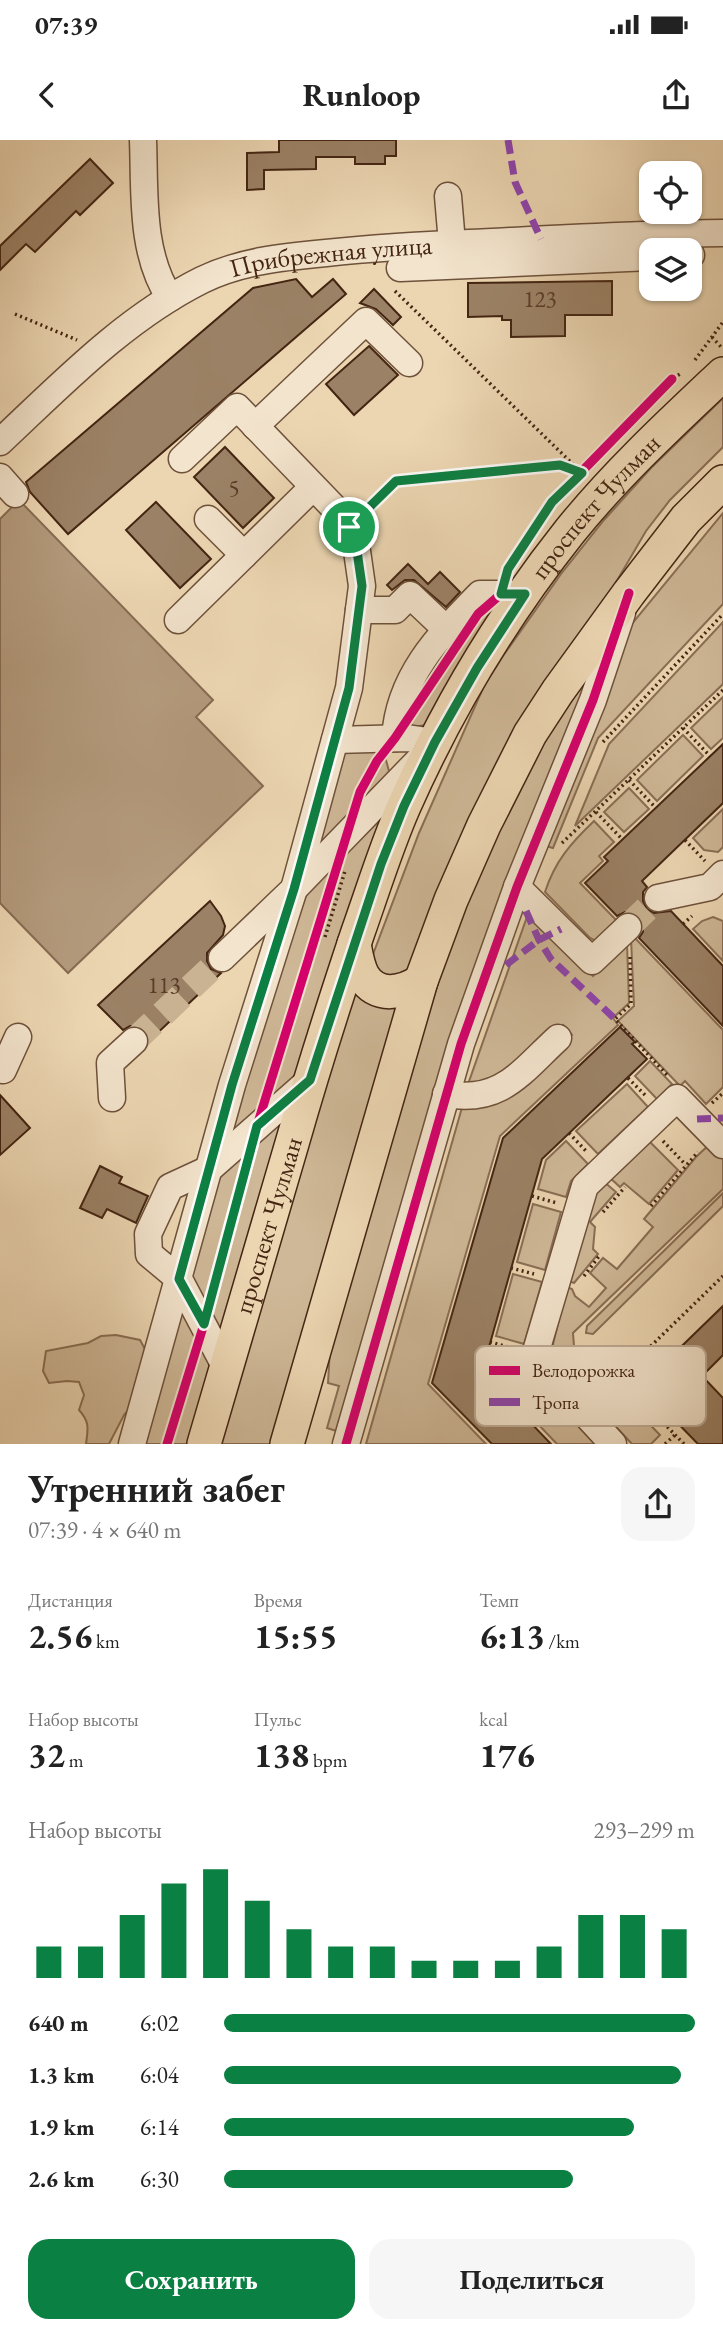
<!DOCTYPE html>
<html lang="ru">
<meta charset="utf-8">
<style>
:root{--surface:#fff;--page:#f6f6f6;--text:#222;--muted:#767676;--accent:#0b8043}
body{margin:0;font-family:"EB Garamond",serif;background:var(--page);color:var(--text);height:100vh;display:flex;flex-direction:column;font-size:26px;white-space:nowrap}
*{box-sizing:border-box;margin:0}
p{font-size:23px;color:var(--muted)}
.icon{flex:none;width:38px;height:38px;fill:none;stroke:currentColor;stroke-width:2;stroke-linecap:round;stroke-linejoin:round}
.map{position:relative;height:1304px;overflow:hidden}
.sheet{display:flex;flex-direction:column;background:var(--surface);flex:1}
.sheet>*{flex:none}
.buttons{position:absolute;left:639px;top:21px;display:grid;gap:14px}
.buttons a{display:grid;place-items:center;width:63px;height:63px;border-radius:14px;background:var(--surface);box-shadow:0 2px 5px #0004;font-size:35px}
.pin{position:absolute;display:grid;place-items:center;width:60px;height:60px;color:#fff;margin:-30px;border:4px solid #fff;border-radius:50%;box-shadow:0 2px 7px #0007}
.round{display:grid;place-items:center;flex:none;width:74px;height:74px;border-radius:21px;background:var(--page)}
.summary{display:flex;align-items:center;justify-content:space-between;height:119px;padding:0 28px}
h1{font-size:38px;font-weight:700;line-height:52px}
.figures{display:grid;grid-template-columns:repeat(3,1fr);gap:10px;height:119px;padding:7px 28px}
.figures div{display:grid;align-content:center}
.figures b{font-size:35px;font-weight:700}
.figures small{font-size:19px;font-weight:400}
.figures p{font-size:19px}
.chart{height:196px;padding:14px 28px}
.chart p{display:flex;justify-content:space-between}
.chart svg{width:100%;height:126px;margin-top:7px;stroke:var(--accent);stroke-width:6}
.primary-button{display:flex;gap:14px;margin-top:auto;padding:14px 28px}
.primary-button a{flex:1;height:80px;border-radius:21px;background:var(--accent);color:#fff;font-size:28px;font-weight:700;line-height:80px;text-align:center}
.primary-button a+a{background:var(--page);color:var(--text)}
ul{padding:0 28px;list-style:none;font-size:23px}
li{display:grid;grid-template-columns:112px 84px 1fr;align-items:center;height:52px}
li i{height:18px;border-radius:9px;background:var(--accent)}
.status{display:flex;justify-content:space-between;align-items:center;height:49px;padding:0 35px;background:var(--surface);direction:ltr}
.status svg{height:19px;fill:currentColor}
header{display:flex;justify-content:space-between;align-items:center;height:91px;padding:0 28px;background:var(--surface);font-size:32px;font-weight:700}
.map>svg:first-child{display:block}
.green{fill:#cfb897;stroke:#8a6e54;stroke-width:2}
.water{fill:#b39a7c;stroke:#876b52;stroke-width:2}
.building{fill:#9b8165;stroke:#442512;stroke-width:2}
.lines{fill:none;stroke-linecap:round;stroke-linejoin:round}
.minor-tunnel{stroke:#cab392;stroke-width:26;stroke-dasharray:26 13;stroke-linecap:butt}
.minor-casing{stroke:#6e513a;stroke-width:29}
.major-casing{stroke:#442512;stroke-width:36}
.path{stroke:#442512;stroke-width:3.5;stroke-dasharray:2 3.5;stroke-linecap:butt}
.minor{stroke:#f3e4cd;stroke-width:26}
.major{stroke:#ecd6b2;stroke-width:33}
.quiet{stroke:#8e44ad;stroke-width:7;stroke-dasharray:14 7;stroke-linecap:butt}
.cycleway-casing{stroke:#f3e4cd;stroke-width:13}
.cycleway{stroke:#d6006c;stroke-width:9}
.route-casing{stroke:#fff;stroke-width:14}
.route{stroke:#0b8043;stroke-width:9}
.labels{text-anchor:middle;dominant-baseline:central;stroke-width:6;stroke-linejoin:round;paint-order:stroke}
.number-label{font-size:23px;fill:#5a3c27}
.street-label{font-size:26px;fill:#442512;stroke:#f3e4cd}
.key{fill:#f3e4cd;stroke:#beab95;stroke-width:2}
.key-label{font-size:19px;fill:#442512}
</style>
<div class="status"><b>07:39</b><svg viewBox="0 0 49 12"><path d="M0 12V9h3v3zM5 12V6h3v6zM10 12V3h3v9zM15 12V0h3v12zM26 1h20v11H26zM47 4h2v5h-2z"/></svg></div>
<header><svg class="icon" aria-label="back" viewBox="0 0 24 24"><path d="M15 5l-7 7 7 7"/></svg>Runloop<svg class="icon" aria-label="share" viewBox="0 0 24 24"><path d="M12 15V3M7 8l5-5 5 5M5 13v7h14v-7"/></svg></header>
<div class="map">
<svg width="723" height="1304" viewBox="0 0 723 1304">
<rect width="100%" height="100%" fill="#ecd6b2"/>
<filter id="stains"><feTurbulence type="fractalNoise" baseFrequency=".00286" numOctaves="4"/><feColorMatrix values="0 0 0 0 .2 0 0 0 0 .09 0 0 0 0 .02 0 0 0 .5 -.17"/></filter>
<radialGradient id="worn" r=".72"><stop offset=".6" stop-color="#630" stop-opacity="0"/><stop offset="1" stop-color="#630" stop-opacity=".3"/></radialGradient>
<g class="green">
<path d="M 723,258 L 723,307 L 670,360 L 646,391 L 605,461 L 413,825 L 400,838 L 380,834 L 372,817 L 419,693 L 484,546 L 503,516 L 561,434 L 604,380 L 651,328 Z"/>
<path d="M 723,373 L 723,464 L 598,598 L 553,708 L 546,706 L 626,491 Z"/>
<path d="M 502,464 L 428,585 L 409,587 L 409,551 L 478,466 Z"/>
<path d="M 723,482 L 723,544 L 575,686 L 609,604 Z"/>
<path d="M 591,525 L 343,1293 L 327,1288 L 339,1246 L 328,1243 L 331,1192 L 462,765 L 516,644 Z"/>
<path d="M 723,557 L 723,598 L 711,609 L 691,588 Z"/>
<path d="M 683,595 L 703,616 L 657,661 L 637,640 Z"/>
<path d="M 370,609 L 386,620 L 390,635 L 309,717 L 340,613 Z"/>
<path d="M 629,648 L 649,669 L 624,692 L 604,672 Z"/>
<path d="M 723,669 L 723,707 L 718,712 L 704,710 L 693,698 Z"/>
<path d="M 384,676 L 296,939 L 225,1005 L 225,996 L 308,750 Z"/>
<path d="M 594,681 L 614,702 L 599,716 L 603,721 L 580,743 L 618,782 L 596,801 L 590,798 L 545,752 C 555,721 571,703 594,681 Z"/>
<path d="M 529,771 L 593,836 L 627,803 L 629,863 L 613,878 L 618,885 L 500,996 L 428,1244 L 486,1304 L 366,1304 L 463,964 L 505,953 L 572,895 L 563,885 L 499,943 L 466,950 Z"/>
<path d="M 713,777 L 723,781 L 723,821 L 693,789 L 702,781 Z"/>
<path d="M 633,796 L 723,890 L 723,947 L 706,964 L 685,941 L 680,946 L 618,881 L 634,866 L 631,798 Z"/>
<path d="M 352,849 L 400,866 L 273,1304 L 219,1304 Z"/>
<path d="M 650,921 L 672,944 L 657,959 L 635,936 Z"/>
<path d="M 627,944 L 648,967 L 598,1014 L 576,991 Z"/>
<path d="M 285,977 L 222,1200 L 189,1143 L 218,1036 Z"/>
<path d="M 566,1001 L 588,1024 L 571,1041 L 566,1057 L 538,1049 L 546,1020 Z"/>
<path d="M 650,1002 L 678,1030 L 649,1064 L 624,1043 L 620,1047 L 608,1036 Z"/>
<path d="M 711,1003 L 723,1015 L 723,1049 L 573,1193 L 574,1206 L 660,1295 L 651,1304 L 632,1304 L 555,1221 L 553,1204 L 567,1147 L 572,1149 L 575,1156 L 589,1167 L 606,1148 L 590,1133 L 603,1118 L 617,1129 L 653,1087 L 644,1079 L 696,1017 Z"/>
<path d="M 603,1041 L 616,1052 L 590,1082 L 595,1087 L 593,1109 L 598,1114 L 574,1143 L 569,1141 L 595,1049 Z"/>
<path d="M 723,1053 L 723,1066 L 593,1194 L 586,1193 L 587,1186 Z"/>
<path d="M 533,1064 L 561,1072 L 545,1130 L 517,1122 Z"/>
<path d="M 513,1134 L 542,1142 L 524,1204 L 496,1196 Z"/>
<path d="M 180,1163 L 210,1225 L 187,1304 L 138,1304 Z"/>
<path d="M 116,1195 L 140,1200 L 147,1213 L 138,1258 L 124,1275 L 109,1304 L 86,1304 C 88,1289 90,1282 79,1270 L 84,1255 L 79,1242 L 67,1241 L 49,1243 L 43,1231 L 46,1211 L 88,1203 L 101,1196 Z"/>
<path d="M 531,1237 L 595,1304 L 557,1304 L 511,1256 Z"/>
</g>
<path class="water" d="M 19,360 L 213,560 L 196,577 L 263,646 L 68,833 L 0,763 L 0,379 Z"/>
<g class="building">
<path d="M 279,0 L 396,0 L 396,16 L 385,16 L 385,24 L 355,24 L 355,17 L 316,17 L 316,29 L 264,30 L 264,49 L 247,50 L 247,13 L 279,12 Z"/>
<path d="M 90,19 L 113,43 L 80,75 L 76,71 L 35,112 L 26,104 L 0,130 L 0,106 Z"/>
<path d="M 296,139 L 312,157 L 333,139 L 346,154 L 68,394 L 30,352 L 26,342 L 253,148 Z"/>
<path d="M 612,141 L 612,175 L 565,175 L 565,196 L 511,197 L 511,180 L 502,180 L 502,176 L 468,177 L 468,143 Z"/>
<path d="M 374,149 L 401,177 L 393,185 L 376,169 L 360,163 Z"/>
<path d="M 369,206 L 398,235 L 354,275 L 326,244 Z"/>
<path d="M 225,307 L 274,358 L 243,388 L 194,337 Z"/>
<path d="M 156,362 L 211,419 L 180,448 L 126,390 Z"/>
<path d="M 408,424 L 428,444 L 440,432 L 460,452 L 446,467 L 414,440 L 405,440 L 392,450 L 387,445 Z"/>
<path d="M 723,604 L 723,663 L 642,741 L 647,747 L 643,752 L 643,761 L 647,769 L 654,773 L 671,771 L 723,826 L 723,886 L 639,798 L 643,792 L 643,784 L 639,776 L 633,772 L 625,772 L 617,776 L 585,743 L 608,721 L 604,717 Z"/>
<path d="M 210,761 L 221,776 L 225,786 L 223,795 L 207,813 L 207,821 L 211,829 L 221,833 L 149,901 L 146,891 L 139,886 L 130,886 L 123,890 L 98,865 Z"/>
<path d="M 620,887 L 635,902 L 632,904 L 647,919 L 542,1019 L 482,1232 L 551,1304 L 492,1304 L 432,1243 L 503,998 Z"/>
<path d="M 0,955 L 30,988 L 0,1015 Z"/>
<path d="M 100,1026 L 122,1037 L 119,1043 L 148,1056 L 136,1083 L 107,1069 L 102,1078 L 80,1068 Z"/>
<path d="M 723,1166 L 723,1215 L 702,1236 L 723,1258 L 723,1304 L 698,1304 L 660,1265 L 673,1253 L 654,1233 Z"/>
</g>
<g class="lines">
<g class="minor-tunnel">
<path d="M 628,787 L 658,758"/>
<path d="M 134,901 L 222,818"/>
</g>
<g class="minor-casing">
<g id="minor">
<path d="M 143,0 C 145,52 140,113 170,158"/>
<path d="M 448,56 L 452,103"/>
<path d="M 690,115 L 691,115"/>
<path d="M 400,128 L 651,117"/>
<path d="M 255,286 L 366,181 L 409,223"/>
<path id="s1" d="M 0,302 C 63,243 124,179 202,140 C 241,121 283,117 326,113 C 373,108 421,105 469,103 C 553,99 638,94 723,93"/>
<path d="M 0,337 L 15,354"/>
<path d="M 208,379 L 244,415"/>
<path d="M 359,470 L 395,470 L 410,455 L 446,489"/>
<path d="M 178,480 L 313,347"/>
<path d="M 395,598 C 399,536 438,497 480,454 L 525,454"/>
<path d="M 335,600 L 407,598 L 435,602"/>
<path d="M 517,747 L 592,821 L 628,787"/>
<path d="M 658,758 L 710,747 L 723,734"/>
<path d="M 222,818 L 294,749 L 420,619"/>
<path d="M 3,930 L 18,897"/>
<path d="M 446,954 C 501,964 521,932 558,898"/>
<path d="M 112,958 L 110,923 L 134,901"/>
<path d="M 226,1228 L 179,1139 L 149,1114 L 148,1094 L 170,1047 L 209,1029 L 310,940"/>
<path d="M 132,1304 L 232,945 L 294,749 L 349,548 L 362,446 L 356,404 L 342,376 L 237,267 L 182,319"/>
<path d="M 346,1304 L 461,904 L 517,747 L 593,560 L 622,473"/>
<path d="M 613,1304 L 534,1218 L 585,1046 L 677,958 L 723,1005"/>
</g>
</g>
<g class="major-casing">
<g id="major">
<path d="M 354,804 C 356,815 358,827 363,836 C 377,859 403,853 421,841"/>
<path id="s2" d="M 204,1304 C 233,1203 263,1102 293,1000 C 313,930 335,861 358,792 C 373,750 386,707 404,666 C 447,569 504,474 570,391 C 616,334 670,284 723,234"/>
<path d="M 287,1304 L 421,841 L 451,760 L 484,685 L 530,594 L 558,551 L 629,453 L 686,379 L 723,342"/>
</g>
</g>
<g class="path">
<path d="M 395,151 L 582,333"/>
<path d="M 15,174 L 77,200"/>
<path d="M 712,197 L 722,208"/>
<path d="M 695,220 L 723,182"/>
<path d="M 643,270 L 672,239 L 680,234"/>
<path d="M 364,372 L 396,341 L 560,325 L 580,332"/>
<path d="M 683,588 L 710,616"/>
<path d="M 603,602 L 723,474"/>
<path d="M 629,640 L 656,668"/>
<path d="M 596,672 L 623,700"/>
<path d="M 685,700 L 705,721"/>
<path d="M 562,703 L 723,550"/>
<path d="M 683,784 L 692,776"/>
<path d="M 325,797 L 345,731"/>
<path d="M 630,817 L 631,864 L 615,879 L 668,936"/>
<path d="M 628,938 L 646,956"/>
<path d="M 712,963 L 723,953"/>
<path d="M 569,993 L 587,1012"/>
<path d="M 663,1001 L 686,1025"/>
<path d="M 532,1056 L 557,1063"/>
<path d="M 651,1066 L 698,1012"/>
<path d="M 603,1072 L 625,1047"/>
<path d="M 511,1128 L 534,1134"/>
<path d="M 584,1136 L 600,1115"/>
<path d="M 490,1202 L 512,1208"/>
<path d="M 503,1254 L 522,1236"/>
<path d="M 665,1304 L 675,1295"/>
<path d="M 684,1304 L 619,1237 L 723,1136"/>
</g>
<use href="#minor" class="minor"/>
<use href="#major" class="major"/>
<g class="quiet">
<path d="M 508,0 L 515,42 L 541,99"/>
<path d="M 526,771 L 539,800 L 551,819 L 615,879"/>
<path d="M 506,825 L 539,800 L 561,789"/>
<path d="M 697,979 L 723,978"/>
</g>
<g class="cycleway-casing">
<g id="cycleway">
<path d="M 167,1304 L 204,1184 L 257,986 L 360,652 L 377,621 L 395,598 L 478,474 L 501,454 L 508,429 L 552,362 L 672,239"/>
<path d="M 346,1304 L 461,904 L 517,747 L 593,560 L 629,453"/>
</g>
</g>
<use href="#cycleway" class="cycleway"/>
</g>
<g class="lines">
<g class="route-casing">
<path id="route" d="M 560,325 L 582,333 L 552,362 L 508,429 L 501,454 L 525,454 L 477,528 L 435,602 L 404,666 L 381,724 L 310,940 L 257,986 L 204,1184 L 179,1139 L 232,945 L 294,749 L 349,548 L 362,446 L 356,404 L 349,387 L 396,341 Z"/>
</g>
<use href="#route" class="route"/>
</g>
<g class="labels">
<g class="number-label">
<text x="540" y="159">123</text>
<text x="234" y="348">5</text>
<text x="164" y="845">113</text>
</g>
<g class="street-label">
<text stroke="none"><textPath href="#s1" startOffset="392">Прибрежная улица</textPath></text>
<text stroke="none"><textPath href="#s2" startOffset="1026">проспект Чулман</textPath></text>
<text stroke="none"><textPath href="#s2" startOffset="228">проспект Чулман</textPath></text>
</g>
</g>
<rect x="475" y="1206" width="231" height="80" rx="10" class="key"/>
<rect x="489" y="1226" width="31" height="9" fill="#d6006c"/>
<rect x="489" y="1258" width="31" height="8" fill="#8e44ad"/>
<g class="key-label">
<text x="532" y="1237">Велодорожка</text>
<text x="532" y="1269">Тропа</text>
</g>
<rect width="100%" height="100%" filter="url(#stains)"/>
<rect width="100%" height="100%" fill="url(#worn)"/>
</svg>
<div class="buttons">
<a><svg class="icon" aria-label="locate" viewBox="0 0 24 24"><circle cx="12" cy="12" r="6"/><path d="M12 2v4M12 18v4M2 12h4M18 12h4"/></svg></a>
<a><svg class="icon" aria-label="layers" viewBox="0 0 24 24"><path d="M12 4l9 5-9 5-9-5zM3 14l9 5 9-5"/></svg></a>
</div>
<div class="pin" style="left:349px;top:387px;background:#1e9e55"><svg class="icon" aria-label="arrive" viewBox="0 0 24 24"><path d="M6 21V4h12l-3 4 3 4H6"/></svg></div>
</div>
<section class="sheet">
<div class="summary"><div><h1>Утренний забег</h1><p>07:39 · 4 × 640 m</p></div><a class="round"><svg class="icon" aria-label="share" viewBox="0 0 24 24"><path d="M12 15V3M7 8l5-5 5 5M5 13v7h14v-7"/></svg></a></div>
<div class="figures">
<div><p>Дистанция</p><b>2.56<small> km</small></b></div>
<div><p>Время</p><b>15:55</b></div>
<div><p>Темп</p><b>6:13<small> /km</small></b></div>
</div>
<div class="figures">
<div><p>Набор высоты</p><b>32<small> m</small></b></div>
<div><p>Пульс</p><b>138<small> bpm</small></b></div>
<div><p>kcal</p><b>176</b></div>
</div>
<div class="chart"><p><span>Набор высоты</span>293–299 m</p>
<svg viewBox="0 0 160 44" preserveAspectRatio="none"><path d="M5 44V33M15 44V33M25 44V22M35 44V11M45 44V6M55 44V17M65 44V27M75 44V33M85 44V33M95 44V38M105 44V38M115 44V38M125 44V33M135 44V22M145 44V22M155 44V27"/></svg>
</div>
<ul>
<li><b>640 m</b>6:02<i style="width:100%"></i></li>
<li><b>1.3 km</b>6:04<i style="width:97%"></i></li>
<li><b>1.9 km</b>6:14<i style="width:87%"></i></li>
<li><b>2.6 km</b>6:30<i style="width:74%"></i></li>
</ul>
<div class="primary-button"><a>Сохранить</a><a>Поделиться</a></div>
</section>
